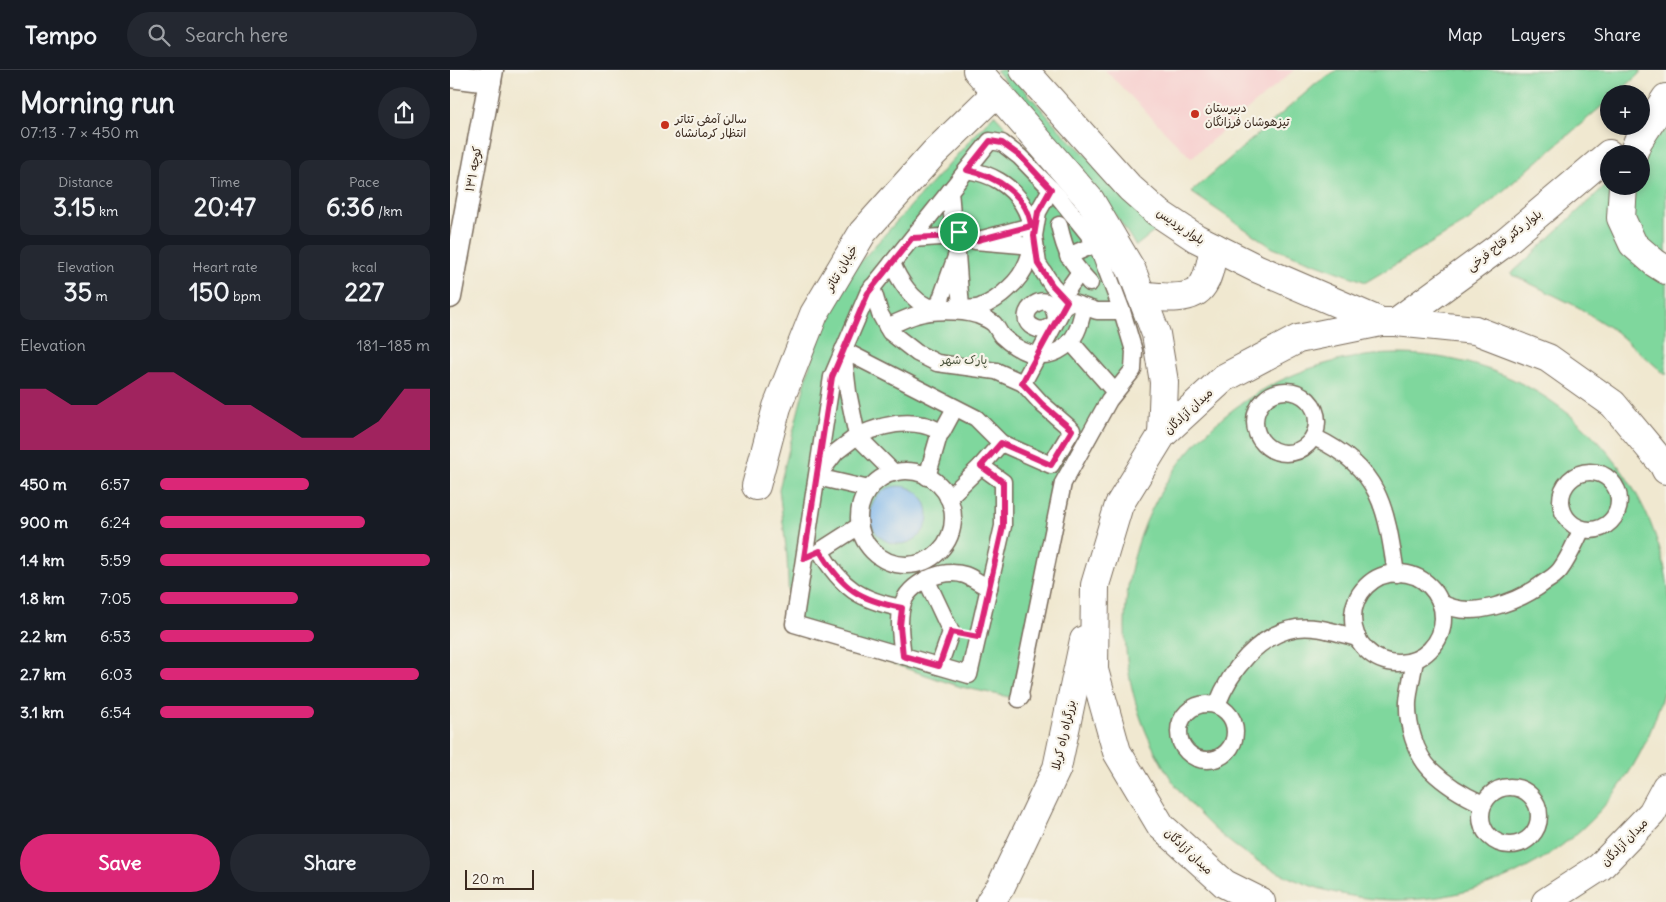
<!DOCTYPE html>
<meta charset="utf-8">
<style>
:root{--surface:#171b24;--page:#242831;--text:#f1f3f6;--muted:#9ea1a6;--line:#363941;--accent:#db2777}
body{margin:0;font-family:Delius,"Playpen Sans Arabic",sans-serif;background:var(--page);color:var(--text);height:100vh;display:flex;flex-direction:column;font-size:19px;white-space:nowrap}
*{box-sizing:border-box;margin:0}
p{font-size:16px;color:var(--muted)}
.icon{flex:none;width:28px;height:28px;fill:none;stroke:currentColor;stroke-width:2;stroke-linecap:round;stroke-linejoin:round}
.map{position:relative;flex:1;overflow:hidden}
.panel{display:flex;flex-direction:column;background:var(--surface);width:450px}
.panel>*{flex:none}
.controls{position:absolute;left:1150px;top:15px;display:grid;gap:10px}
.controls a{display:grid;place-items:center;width:50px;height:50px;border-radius:50%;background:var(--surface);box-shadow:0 2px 8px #0003;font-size:25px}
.scale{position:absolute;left:15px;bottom:12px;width:69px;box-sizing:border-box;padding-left:5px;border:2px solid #3b2a1e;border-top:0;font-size:14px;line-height:18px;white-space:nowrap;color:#3b2a1e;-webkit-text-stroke:4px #f7f3e8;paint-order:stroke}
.pin{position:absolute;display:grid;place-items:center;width:42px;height:42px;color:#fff;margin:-21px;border:2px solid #fff;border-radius:50%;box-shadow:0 1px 5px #0007}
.round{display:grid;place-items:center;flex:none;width:52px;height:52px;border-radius:26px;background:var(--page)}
.head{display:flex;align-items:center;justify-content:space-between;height:85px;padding:0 20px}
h1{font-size:28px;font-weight:800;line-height:38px}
.stats{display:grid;grid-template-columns:repeat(3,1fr);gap:8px;height:85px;padding:5px 20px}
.stats div{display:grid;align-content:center;border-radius:10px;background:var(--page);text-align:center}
.stats b{font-size:25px;font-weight:800}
.stats small{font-size:14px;font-weight:400}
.stats p{font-size:14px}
.chart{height:140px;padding:10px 20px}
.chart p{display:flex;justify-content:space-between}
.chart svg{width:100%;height:90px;margin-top:5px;fill:var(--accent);opacity:.7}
.cta{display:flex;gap:10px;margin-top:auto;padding:10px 20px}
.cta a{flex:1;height:58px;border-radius:30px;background:var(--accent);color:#fff;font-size:20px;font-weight:800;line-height:58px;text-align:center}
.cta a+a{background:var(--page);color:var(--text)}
ul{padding:0 20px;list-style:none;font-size:16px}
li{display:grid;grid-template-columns:80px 60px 1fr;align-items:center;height:38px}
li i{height:12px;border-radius:6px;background:var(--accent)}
header{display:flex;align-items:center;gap:30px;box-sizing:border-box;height:70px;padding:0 25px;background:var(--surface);border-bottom:1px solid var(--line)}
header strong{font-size:24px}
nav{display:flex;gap:28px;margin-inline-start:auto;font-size:18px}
.search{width:350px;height:45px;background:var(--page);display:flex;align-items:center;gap:12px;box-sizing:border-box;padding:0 18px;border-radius:28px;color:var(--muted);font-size:19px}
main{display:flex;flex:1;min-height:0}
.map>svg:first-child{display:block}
.built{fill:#f7d0cf}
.green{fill:#7fd79d;stroke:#5d805e}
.water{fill:#7bb5ec;stroke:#5b7085}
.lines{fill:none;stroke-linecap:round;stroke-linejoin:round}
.pedestrian-casing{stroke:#7a6c5c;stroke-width:19}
.minor-casing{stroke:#7a6c5c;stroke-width:25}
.tertiary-casing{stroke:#7a6c5c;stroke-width:30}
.secondary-casing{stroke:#7a6c5c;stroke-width:30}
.trunk-casing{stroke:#7a6c5c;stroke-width:30}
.pedestrian{stroke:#fff;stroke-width:16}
.minor{stroke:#fff;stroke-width:22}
.tertiary{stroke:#fff;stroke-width:28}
.secondary{stroke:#fff;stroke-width:28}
.trunk{stroke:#fff;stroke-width:28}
.route-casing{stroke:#fff;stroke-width:10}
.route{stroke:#db2777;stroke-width:6}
.poi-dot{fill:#c8321e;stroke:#f7f3e8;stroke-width:2}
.labels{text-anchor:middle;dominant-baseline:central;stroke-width:4.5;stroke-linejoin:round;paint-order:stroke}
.poi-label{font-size:12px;fill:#3b2a1e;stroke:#f7f3e8;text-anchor:start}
.street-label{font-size:12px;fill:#3b2a1e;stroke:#f7f3e8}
.park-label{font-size:12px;fill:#4c553e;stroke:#f7f3e8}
</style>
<header>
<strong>Tempo</strong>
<div class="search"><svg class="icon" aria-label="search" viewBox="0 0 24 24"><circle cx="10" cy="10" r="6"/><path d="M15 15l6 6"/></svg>Search here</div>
<nav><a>Map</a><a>Layers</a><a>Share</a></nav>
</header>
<main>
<section class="panel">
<div class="head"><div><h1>Morning run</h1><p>07:13 · 7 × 450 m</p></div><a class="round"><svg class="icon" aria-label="share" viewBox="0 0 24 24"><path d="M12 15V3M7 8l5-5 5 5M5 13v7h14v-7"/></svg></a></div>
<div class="stats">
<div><p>Distance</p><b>3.15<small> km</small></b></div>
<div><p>Time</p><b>20:47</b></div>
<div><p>Pace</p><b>6:36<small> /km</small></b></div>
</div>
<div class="stats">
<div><p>Elevation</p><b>35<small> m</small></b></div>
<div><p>Heart rate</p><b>150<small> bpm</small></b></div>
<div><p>kcal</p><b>227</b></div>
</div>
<div class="chart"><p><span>Elevation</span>181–185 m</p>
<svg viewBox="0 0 160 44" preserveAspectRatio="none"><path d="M0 44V14L10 14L20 22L30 22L40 14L50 6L60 6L70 14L80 22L90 22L100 30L110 38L120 38L130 38L140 30L150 14L160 14V44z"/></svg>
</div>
<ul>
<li><b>450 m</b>6:57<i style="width:55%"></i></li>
<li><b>900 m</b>6:24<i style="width:76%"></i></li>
<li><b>1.4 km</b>5:59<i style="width:100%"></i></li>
<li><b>1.8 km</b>7:05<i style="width:51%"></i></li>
<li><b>2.2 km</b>6:53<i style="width:57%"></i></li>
<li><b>2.7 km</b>6:03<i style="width:96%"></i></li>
<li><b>3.1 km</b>6:54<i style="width:57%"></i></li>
</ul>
<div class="cta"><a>Save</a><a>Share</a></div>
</section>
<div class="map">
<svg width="1216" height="832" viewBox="0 0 1216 832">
<rect width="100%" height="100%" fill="#f7f3e8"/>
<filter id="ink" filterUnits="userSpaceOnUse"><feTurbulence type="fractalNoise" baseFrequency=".02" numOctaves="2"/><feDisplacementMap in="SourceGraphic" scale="10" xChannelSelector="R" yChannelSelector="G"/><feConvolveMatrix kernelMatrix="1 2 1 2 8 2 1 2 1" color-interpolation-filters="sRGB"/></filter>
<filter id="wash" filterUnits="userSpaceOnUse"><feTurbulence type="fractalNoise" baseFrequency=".0096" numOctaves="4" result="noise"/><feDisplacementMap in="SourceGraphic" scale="20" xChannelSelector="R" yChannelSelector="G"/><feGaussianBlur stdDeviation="1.12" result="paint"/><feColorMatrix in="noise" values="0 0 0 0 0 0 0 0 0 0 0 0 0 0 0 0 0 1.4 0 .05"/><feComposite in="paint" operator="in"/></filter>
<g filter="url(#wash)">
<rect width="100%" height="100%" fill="#f0e8d0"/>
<path class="built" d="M 655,0 L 844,0 L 741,88 Z"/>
<g class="green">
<path d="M 546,0 L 557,0 L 610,60 L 710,157 L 686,176 L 671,153 L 622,88 Z"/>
<path d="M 887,0 L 1192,0 L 1188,5 L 1167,24 L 1159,24 L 1159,30 L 1018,151 L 916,212 L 823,178 L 741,122 L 867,13 Z"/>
<path d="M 544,44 L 633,142 L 674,206 L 685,241 L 679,288 L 670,315 L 604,412 L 569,629 L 511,617 L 340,559 L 337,486 L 329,419 L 360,294 L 391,213 Z"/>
<path d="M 1216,58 L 1216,305 L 1165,261 L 1128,237 L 1061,204 L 1159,112 L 1159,116 L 1191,116 L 1191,84 L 1189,84 Z"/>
<circle cx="948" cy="557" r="273"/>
</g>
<circle class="water" cx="449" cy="445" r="29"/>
</g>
<g filter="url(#ink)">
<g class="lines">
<g class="pedestrian-casing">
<g id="pedestrian">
<path d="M 540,71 L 552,73 L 570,87 L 607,125 L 647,175 L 672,241 L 647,241 L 617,231 L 573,313 L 592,334 L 622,360 L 601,395 L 551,373 L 531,396 L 553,412 L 553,456 L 519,605 L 344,554 L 382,307 L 418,223 Z"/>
<path d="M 601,119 L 588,142 L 584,166 L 588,194 L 602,215 L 617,231"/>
<path d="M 609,155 C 616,185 620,191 640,213"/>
<path d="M 581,156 L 525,171 L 582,176"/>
<path d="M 462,169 L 504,166 L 500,121"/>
<path d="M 618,186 L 646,174"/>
<path d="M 442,193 C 448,208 463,234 481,237 C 487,238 494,237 500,238 C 510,238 521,240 530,237 C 541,233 551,226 559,218 C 593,188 589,135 549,111 C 539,105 529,102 517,100"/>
<path d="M 422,217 L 430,244 L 440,262 L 467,283 L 487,293 L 546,301 L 573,313"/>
<path d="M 613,226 L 630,202"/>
<path d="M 488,237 L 507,184 L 511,238"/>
<path d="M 604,254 C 598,258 592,262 585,258 C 558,246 604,209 606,251"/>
<path d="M 437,257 C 446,253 456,248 466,245 C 481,240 511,240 527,245 C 532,247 540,250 544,254 C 547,257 549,263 552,266 C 568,281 588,291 608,281 C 626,272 630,255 634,237"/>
<path d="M 620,271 L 665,322"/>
<circle cx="836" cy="352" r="31"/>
<path d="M 864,367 C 931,399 936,437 946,504"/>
<circle cx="456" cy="448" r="47"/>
<circle cx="1140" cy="431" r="29"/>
<path d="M 444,403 L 407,366 C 427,357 452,350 473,355 C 480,356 486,360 492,362 L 505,338"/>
<path d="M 477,407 L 490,362"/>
<path d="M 419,419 L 367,407 L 386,382 L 407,366 L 398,322 L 393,280 L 526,348 L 551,373"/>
<path d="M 498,428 L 531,396"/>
<path d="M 409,456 L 370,481 C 392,518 410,530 451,538"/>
<circle cx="948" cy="548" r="45"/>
<path d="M 476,509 L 501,562 L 489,596"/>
<path d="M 990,532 C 1019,551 1069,532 1095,512 C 1100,509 1106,505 1110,500 C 1119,488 1125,473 1132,459"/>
<path d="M 453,586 C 451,570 448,552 452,536 C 457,513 494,497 515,505 C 523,508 531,514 539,518"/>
<path d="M 965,590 C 963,603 959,618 958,632 C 957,654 965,684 981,700 C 995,714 1015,726 1033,734"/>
<path d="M 571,627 L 569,629 L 613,413 L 659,330 L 683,300 L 684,281 L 672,241"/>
<circle cx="757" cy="662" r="28"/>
<path d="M 767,635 C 780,601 808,564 847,558 C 867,555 889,564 908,568"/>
<circle cx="1060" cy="746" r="29"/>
</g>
</g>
<g class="minor-casing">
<g id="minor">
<path d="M 0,6 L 40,11"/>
<path d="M 0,227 L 42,0"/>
</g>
</g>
<g class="tertiary-casing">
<path id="tertiary" d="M 306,416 L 327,337 L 364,244 L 413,162 L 484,83 L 547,22"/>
</g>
<g class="secondary-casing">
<g id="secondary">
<path d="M 527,0 L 640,130 L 682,201 L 706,264 L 714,312 L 712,365"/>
<path d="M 574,0 L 680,118 L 707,142 L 746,168 L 806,198 L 931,252"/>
<path d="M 691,225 C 708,227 742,233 753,215 C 760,204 761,190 764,177"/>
</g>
</g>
<g class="trunk-casing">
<g id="trunk">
<path d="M 1183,84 L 1188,71 L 1216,28"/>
<path d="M 1173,116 L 1171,148 L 1183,174 L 1205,193 L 1216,200"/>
<path d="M 946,252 L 1049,177 L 1159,84"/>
<path d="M 540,832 L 551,816 L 607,698 L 634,570"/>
<path d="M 811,832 L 775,814 L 711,756 L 667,682 L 644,600 L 645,515 L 669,435 L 712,365 L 774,308 L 848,269 L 931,252 L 946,252 L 1025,260 L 1098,288 L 1163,334 L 1213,394 L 1216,400"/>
<path d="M 1096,832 L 1150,797 L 1202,743 L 1216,717"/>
</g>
</g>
<use href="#pedestrian" class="pedestrian"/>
<use href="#minor" class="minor"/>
<use href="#tertiary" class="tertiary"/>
<use href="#secondary" class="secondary"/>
<use href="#trunk" class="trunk"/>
</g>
</g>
<g class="lines" filter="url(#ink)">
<g class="route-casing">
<path id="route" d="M 540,71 L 552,73 L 570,86 L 601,119 L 588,142 L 584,166 L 588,194 L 602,215 L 617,231 L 572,313 L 592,334 L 622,360 L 601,395 L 551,373 L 531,396 L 553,412 L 553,456 L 528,567 L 501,562 L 489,596 L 453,586 L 450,556 L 452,538 C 410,530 392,519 370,481 L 354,488 L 382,307 L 418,223 L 462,168 L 504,166 C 511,159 520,162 524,171 L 581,156 C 578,125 545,106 517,100 Z"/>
</g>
<use href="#route" class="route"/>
</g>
<g class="poi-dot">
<circle cx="745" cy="44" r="5"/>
<circle cx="215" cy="55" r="5"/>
</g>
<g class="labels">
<g class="poi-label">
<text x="755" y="37">دبیرستان<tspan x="755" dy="14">تیزهوشان فرزانگان</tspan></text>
<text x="225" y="48">سالن آمفی تئاتر<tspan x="225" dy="14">انتظار کرمانشاه</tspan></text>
</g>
<g class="street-label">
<text transform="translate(23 99) rotate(-80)">کوچه ۱۳۱</text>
<text transform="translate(731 156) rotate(34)">بلوار پردیس</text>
<text transform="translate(1054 170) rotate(-38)">بلوار دکتر فتاح فرخی</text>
<text transform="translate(391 198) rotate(-59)">خیابان تئاتر</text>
<text transform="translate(738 341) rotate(-43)">میدان آزادگان</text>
<text transform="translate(613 665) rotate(-77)">بزرگراه راه کربلا</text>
<text transform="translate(1174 772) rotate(-46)">میدان آزادگان</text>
<text transform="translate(739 781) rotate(43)">میدان آزادگان</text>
</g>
<g class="park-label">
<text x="514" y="289">پارک شهر</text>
</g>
</g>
</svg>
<div class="controls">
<a>+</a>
<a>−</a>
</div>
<div class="scale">20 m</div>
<div class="pin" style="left:509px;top:162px;background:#1e9e55"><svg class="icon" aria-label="arrive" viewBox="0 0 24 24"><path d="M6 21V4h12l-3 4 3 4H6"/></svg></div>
</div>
</main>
